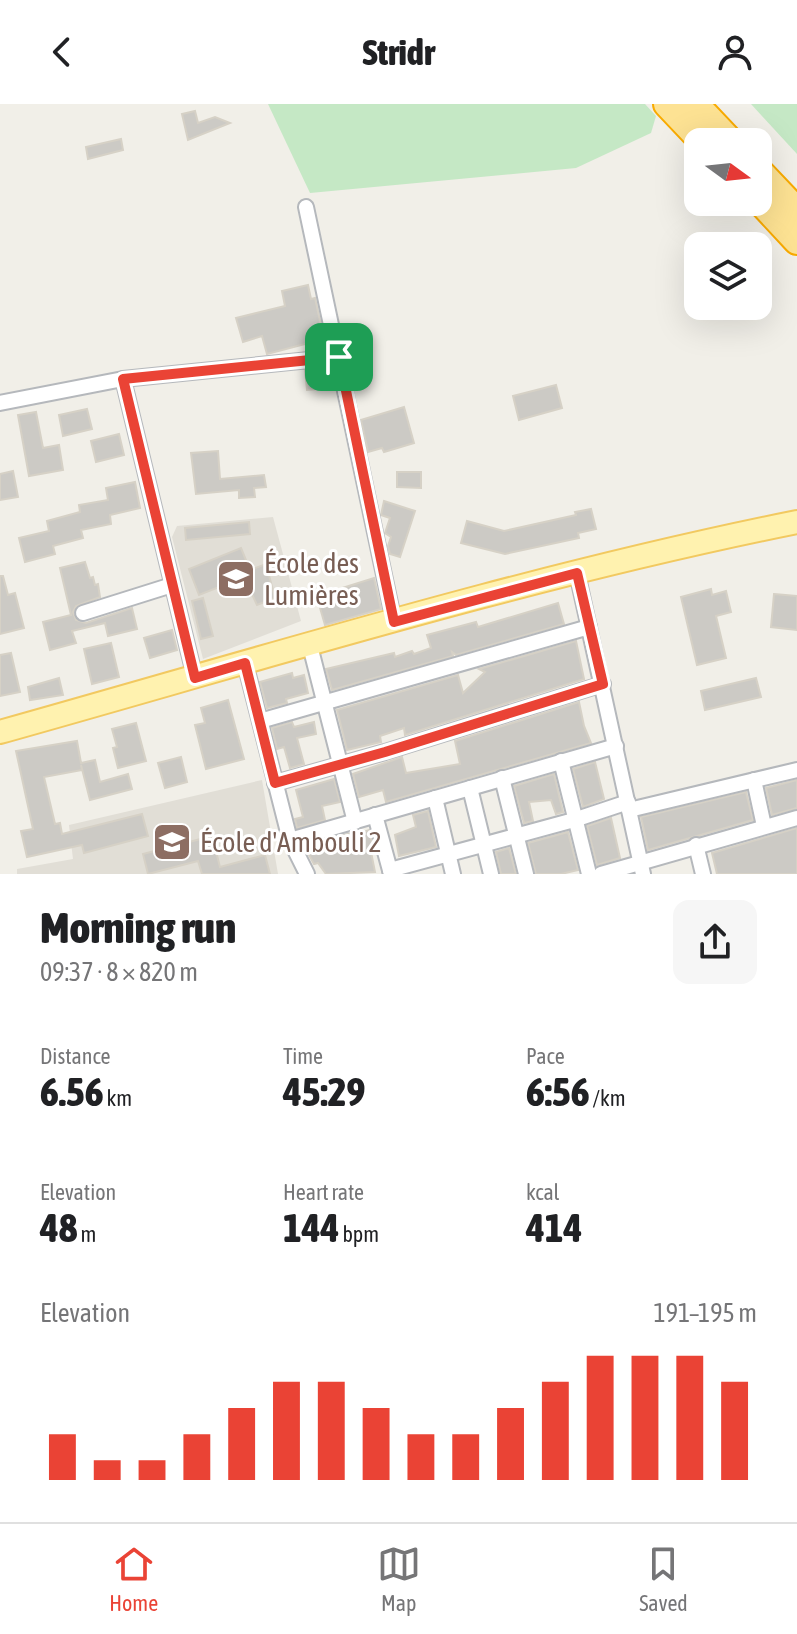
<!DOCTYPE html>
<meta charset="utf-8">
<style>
:root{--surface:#fff;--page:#f6f6f6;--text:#202124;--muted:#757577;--line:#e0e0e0;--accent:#ea4335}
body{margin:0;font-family:"Asap Condensed",sans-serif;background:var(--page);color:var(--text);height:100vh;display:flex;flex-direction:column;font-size:30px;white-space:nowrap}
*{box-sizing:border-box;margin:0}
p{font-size:26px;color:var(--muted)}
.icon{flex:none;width:44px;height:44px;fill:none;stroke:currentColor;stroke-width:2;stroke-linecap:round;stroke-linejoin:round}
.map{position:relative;height:770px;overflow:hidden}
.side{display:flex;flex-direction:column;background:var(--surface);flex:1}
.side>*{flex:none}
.needle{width:52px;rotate:105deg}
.fabs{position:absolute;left:684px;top:24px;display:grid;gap:16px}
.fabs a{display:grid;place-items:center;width:88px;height:88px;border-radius:16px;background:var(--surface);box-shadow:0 8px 32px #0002;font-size:40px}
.pin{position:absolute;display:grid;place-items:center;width:68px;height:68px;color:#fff;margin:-34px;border-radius:16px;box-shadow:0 4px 12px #0006}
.round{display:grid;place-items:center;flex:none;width:84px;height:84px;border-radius:16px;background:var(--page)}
.headline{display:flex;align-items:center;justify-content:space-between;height:136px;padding:0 40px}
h1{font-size:44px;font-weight:800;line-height:60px}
.metrics{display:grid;grid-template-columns:repeat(3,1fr);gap:12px;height:136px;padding:8px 40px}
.metrics div{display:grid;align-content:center}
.metrics b{font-size:40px;font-weight:800}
.metrics small{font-size:22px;font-weight:400}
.metrics p{font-size:22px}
.chart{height:224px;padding:16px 40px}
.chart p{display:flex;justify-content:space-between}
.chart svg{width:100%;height:144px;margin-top:8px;stroke:var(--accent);stroke-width:6}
header{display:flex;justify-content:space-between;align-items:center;height:104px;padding:0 40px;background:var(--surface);font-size:36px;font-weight:800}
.menu{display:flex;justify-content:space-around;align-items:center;height:112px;border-top:2px solid var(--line);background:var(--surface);font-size:22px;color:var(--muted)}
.menu a{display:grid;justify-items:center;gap:4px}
.menu .on{color:var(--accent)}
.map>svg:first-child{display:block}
.education{fill:#e1ded6}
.green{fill:#c5e8c5}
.building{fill:#cccac5;stroke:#d6d1c6;stroke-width:2}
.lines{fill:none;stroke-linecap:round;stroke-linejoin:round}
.street-casing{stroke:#b5b8bc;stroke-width:18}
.primary-casing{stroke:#f2c960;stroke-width:26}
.highway-casing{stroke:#f9ab00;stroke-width:30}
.street{stroke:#fff;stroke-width:14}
.primary{stroke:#fff2af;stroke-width:22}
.highway{stroke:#fde293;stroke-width:26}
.route-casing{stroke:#fff;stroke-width:16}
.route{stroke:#ea4335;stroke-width:10}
.labels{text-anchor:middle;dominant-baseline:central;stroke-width:6;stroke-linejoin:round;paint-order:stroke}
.education-label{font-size:28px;fill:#785e54;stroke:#fff;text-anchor:start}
</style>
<header><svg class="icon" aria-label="back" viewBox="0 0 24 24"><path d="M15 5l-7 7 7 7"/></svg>Stridr<svg class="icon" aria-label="person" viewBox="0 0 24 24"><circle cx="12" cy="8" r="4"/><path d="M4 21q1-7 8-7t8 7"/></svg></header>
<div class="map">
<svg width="797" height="770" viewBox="0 0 797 770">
<rect width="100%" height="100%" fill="#f1efe8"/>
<g class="education">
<path d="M 273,413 L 301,517 L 203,555 L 172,433 L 177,422 Z"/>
<path d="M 262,676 L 278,770 L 17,770 L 17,765 L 73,755 L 69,721 Z"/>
</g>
<g class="green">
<path d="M 268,0 L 645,0 L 656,12 L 651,29 L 576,64 L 310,89 Z"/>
<path d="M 751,0 L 797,0 L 797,50 Z"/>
</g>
<g class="building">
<path d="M 195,7 L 198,19 L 215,13 L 230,19 L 188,36 L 182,10 Z"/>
<path d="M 121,35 L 123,46 L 88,55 L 86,43 Z"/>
<path d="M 308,181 L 311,195 L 315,194 L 324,235 L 267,250 L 262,232 L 243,238 L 236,214 L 285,202 L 282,187 Z"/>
<path d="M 329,264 L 330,284 L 307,286 L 305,266 Z"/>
<path d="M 556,281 L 562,304 L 519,316 L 513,292 Z"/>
<path d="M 404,303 L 414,339 L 384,348 L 382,344 L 368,348 L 361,316 Z"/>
<path d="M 87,305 L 92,325 L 63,332 L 59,311 Z"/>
<path d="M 36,308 L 43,344 L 59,341 L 63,366 L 29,372 L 18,311 Z"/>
<path d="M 119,330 L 124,351 L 96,358 L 91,337 Z"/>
<path d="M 218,347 L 220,375 L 264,371 L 266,383 L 254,384 L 255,393 L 239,394 L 239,386 L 196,390 L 191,349 Z"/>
<path d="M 13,367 L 18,393 L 0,396 L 0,370 Z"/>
<path d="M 397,368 L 421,368 L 421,384 L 397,383 Z"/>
<path d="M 135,378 L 140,404 L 110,411 L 111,420 L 81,426 L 83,434 L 53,442 L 55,450 L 25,458 L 19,434 L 49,427 L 47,417 L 80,408 L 79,401 L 108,396 L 106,384 Z"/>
<path d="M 384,397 L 415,407 L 400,453 L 390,450 L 388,442 L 391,433 L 385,429 L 390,414 L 381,411 Z"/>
<path d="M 591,405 L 596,425 L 578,429 L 579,434 L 505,450 L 461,439 L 467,417 L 504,427 L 576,411 L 575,408 Z"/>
<path d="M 249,418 L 250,430 L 186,436 L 185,424 Z"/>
<path d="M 241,444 L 250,466 L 266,460 L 275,494 L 257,501 L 244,473 L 199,491 L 189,465 Z"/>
<path d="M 85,458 L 90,474 L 93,473 L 95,481 L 98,480 L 100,493 L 76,502 L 73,508 L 76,516 L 86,519 L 132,504 L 137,525 L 108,532 L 105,519 L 72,527 L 76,539 L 50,546 L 43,518 L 71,511 L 60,464 Z"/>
<path d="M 0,472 L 3,472 L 8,491 L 15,489 L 24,524 L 0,530 Z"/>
<path d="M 374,474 L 381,505 L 325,521 L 318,497 L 337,491 L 336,486 Z"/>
<path d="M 711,485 L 712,491 L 726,487 L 731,508 L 716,512 L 726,554 L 697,561 L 681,493 Z"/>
<path d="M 774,490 L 797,492 L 797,526 L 771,523 Z"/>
<path d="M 203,494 L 213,532 L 201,535 L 192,497 Z"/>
<path d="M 558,499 L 564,520 L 456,551 L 452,548 L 453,552 L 332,586 L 326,565 L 394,549 L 395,553 L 412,547 L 414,550 L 431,544 L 427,531 L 476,518 L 478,523 Z"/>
<path d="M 172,526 L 177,546 L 150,554 L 144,534 Z"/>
<path d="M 576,537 L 584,575 L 405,631 L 404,624 L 380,632 L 381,638 L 347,646 L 337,606 L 458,571 L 463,589 L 485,568 L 479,565 Z"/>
<path d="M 111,539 L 119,573 L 92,580 L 84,545 Z"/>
<path d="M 11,549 L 20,588 L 0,592 L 0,551 Z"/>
<path d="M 292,569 L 293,574 L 304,571 L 308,589 L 286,595 L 287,599 L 267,604 L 260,578 Z"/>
<path d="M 59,574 L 63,591 L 30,596 L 28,583 Z"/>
<path d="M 756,574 L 761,593 L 705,606 L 701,587 Z"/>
<path d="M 228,596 L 244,655 L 206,665 L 195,621 L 205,619 L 201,604 Z"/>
<path d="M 579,598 L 584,622 L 591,639 L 386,698 L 383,686 L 359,693 L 353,670 L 402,653 L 406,669 L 460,660 L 455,637 Z"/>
<path d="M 292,618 L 294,623 L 314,618 L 316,630 L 297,634 L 304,660 L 290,664 L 284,643 L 277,645 L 272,624 Z"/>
<path d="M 136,619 L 146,657 L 118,664 L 113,644 L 117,643 L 112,625 Z"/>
<path d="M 77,637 L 81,659 L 95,656 L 100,678 L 128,670 L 132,685 L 90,696 L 81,661 L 82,666 L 44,673 L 55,720 L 60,719 L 62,730 L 142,710 L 148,732 L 84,749 L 82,741 L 27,753 L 21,727 L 33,725 L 16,647 Z"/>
<path d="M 181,653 L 187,678 L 165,684 L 158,659 Z"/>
<path d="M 595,658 L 604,695 L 583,703 L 573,665 Z"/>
<path d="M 554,670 L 563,708 L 556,710 L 551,696 L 529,698 L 533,717 L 524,719 L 514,682 Z"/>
<path d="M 334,675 L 340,698 L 322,702 L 325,716 L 297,724 L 295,715 L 303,713 L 296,686 Z"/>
<path d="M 797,676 L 797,704 L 772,711 L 766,684 Z"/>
<path d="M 746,688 L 753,716 L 648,746 L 641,713 Z"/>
<path d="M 428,707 L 436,743 L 399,752 L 395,731 L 416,723 L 413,711 Z"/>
<path d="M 611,714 L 620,754 L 597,761 L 587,722 Z"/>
<path d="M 797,724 L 797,770 L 717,770 L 712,749 Z"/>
<path d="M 369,726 L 374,747 L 371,748 L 375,768 L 326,770 L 318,759 L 314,760 L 304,742 L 355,728 L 358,730 Z"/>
<path d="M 568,728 L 578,766 L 561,770 L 536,770 L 528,739 Z"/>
<path d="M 212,732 L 220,763 L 265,751 L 270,770 L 202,770 L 198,757 L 148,770 L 143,750 Z"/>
<path d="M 509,744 L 516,770 L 501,770 L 496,748 Z"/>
</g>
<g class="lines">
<g class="street-casing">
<g id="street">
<path d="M 306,103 L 394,518"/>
<path d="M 123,275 L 195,574"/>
<path d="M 0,299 L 123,275 L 339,253"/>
<path d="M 577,469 L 643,770"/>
<path d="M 83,509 L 172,481"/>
<path d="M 309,538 L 355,718"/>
<path d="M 245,559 L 290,736 L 307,770"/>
<path d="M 260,617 L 589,523"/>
<path d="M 561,657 L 589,770"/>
<path d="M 502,674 L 526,770"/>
<path d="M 754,676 L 764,722"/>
<path d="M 275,679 L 385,648 L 603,580"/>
<path d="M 470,684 L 491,770"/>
<path d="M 435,694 L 453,770"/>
<path d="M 629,706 L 797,666"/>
<path d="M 375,711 L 391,770"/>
<path d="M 290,736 L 616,642"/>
<path d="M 696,741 L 703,770"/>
<path d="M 390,766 L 574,716 L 628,698"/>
<path d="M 601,770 L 797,714"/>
</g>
</g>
<g class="primary-casing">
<path id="primary" d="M 0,628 C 264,554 528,472 797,418"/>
</g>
<g class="highway-casing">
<g id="highway">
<path d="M 667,0 L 703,38"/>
<path d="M 695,0 L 731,38"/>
<path d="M 758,66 L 797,107"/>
<path d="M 758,95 L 797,137"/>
</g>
</g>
<use href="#street" class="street"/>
<use href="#primary" class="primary"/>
<use href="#highway" class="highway"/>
</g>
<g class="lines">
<g class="route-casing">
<path id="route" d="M 339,253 L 394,518 L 577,469 L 603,580 L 385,648 L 275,679 L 245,559 L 195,574 L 123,275 Z"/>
</g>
<use href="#route" class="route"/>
</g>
<defs>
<g id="school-square" transform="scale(2)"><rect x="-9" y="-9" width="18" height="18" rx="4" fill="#8d6e63" stroke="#fff"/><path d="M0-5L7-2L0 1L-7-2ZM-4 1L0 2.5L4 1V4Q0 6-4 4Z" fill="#fff"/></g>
</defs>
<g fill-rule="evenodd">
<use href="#school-square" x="236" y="475"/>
<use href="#school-square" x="172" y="738"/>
</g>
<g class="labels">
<g class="education-label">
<text x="264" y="459">École des<tspan x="264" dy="32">Lumières</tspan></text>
<text x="200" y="738">École d'Ambouli 2</text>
</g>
</g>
</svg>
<div class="fabs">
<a><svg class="needle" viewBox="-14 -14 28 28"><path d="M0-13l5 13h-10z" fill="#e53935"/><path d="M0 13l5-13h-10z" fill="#757577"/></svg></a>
<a><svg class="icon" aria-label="layers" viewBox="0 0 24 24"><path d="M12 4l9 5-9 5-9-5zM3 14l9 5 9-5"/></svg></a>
</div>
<div class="pin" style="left:339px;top:253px;background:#1e9e55"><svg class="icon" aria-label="arrive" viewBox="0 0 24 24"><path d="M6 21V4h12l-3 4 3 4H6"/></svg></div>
</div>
<section class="side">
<div class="headline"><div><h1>Morning run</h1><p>09:37 · 8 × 820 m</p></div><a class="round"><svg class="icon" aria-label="share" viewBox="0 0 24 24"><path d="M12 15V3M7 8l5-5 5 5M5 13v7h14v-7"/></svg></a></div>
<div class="metrics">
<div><p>Distance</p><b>6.56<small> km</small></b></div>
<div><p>Time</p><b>45:29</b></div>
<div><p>Pace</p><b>6:56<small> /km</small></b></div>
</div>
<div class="metrics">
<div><p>Elevation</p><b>48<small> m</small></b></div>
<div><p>Heart rate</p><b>144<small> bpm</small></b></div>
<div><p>kcal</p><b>414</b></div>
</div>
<div class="chart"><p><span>Elevation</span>191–195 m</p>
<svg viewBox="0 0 160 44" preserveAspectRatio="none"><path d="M5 44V30M15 44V38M25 44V38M35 44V30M45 44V22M55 44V14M65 44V14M75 44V22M85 44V30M95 44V30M105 44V22M115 44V14M125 44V6M135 44V6M145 44V6M155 44V14"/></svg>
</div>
</section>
<nav class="menu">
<a class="on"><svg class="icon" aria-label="home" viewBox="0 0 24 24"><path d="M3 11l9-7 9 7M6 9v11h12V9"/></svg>Home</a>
<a><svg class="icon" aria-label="map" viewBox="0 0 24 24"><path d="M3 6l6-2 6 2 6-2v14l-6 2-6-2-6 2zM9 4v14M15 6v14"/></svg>Map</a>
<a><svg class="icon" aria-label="saved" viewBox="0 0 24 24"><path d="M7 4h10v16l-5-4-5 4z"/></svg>Saved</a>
</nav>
